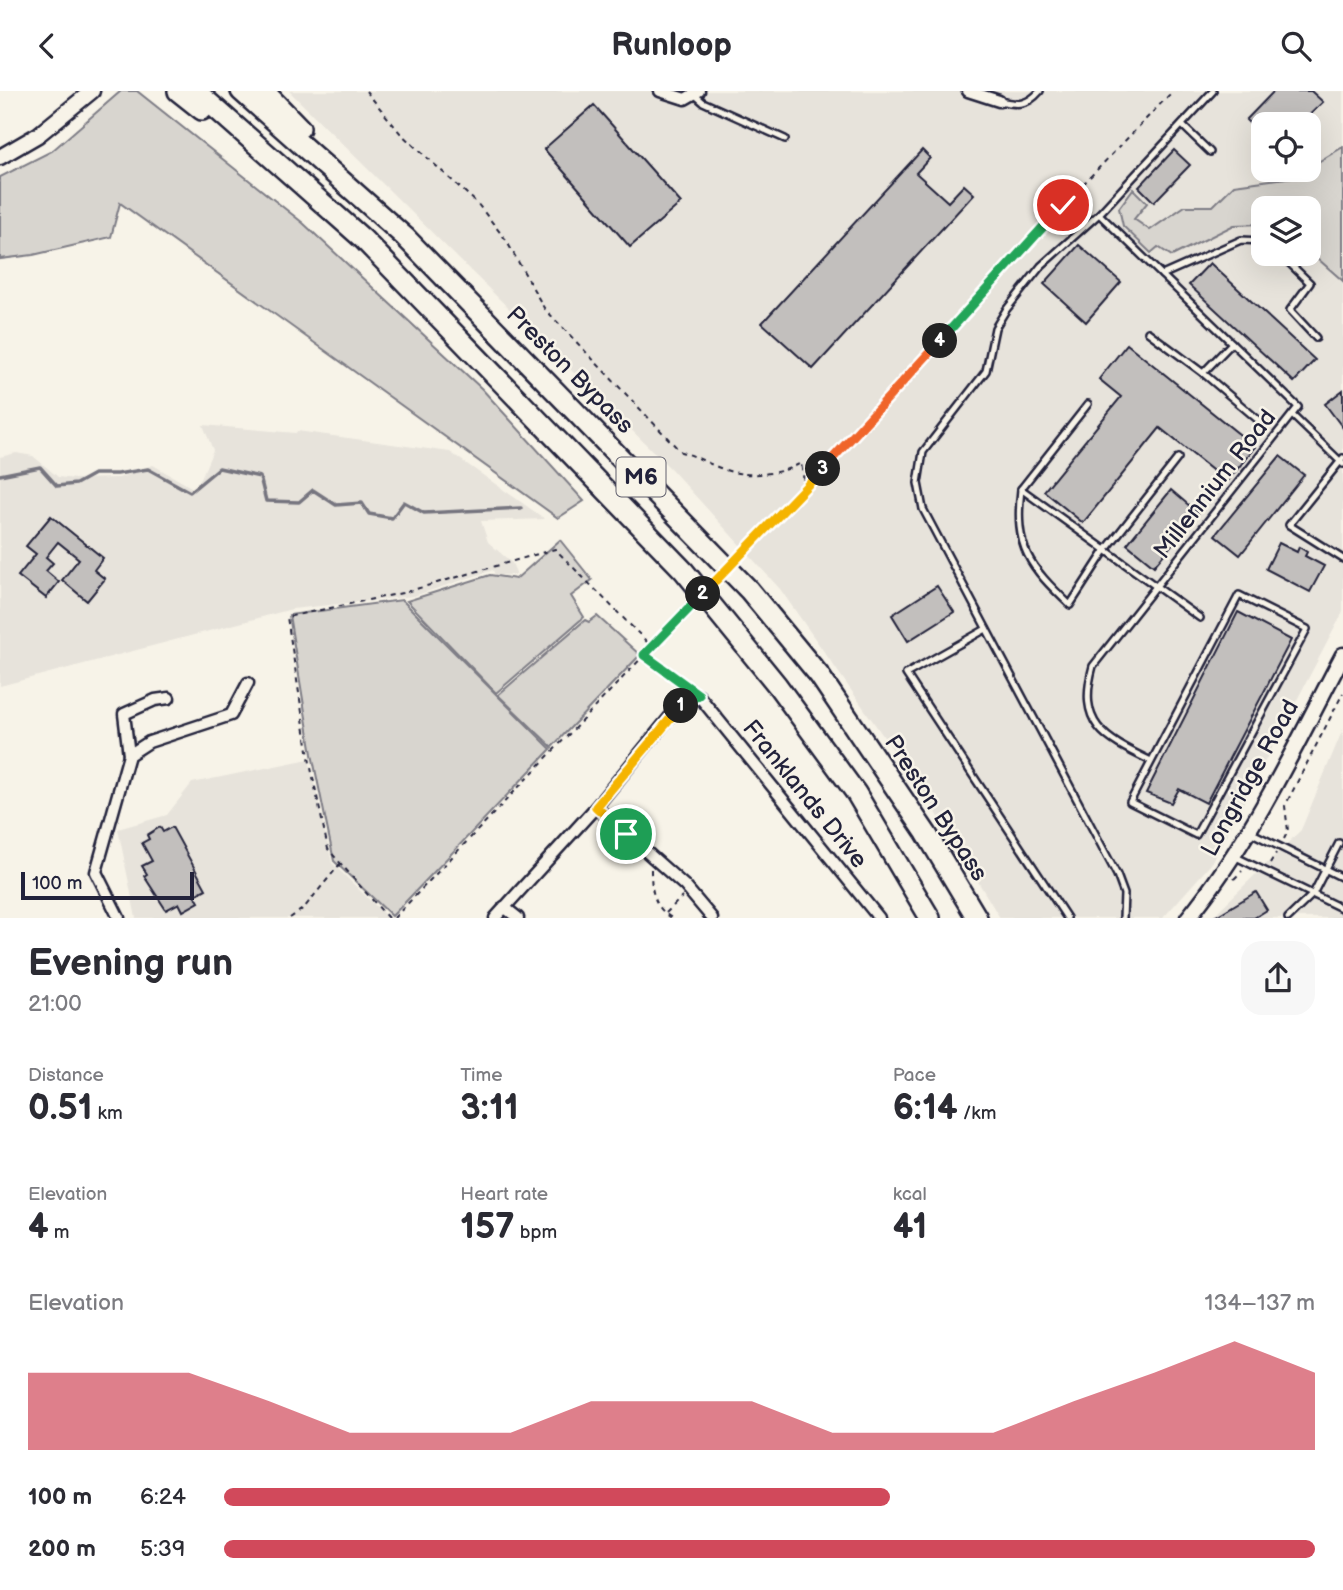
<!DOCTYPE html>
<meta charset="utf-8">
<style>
:root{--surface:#fff;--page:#f7f7f7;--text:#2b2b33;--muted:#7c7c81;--accent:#d1495b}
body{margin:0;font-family:"Balsamiq Sans",sans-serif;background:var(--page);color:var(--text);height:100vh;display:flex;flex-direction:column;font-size:26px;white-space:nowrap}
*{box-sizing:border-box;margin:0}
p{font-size:23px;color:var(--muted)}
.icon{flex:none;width:38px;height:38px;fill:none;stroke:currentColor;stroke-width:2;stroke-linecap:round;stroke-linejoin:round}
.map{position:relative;height:827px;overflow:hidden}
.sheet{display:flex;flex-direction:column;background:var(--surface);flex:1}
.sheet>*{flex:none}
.buttons{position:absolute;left:1251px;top:21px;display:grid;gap:14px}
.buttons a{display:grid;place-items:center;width:70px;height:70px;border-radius:14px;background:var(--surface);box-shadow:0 7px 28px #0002;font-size:35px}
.scale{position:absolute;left:21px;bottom:18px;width:173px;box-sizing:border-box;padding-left:7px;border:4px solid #22223b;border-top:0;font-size:19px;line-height:24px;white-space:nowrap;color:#22223b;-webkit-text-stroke:5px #f7f3e8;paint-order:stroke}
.pin{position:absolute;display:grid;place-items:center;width:60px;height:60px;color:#fff;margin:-30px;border:4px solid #fff;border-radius:50%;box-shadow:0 2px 7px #0007}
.km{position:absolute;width:35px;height:35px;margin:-18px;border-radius:50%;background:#222;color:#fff;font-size:19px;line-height:35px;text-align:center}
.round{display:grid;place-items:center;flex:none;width:74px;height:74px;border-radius:21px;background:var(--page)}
.summary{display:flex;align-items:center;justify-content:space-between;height:119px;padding:0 28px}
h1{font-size:38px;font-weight:700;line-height:52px}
.metrics{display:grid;grid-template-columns:repeat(3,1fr);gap:10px;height:119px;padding:7px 28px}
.metrics div{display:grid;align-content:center}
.metrics b{font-size:35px;font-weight:700}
.metrics small{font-size:19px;font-weight:400}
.metrics p{font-size:19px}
.chart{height:196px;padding:14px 28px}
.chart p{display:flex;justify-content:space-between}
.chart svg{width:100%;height:126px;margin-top:7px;fill:var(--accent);opacity:.7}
ul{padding:0 28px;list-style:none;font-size:23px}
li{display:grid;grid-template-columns:112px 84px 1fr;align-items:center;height:52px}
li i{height:18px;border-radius:9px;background:var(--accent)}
header{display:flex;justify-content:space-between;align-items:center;height:91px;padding:0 28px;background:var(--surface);font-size:32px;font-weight:700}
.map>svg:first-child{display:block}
.built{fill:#e7e3db;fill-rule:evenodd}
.green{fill:#d8d5cf;stroke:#7d7c85;stroke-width:2}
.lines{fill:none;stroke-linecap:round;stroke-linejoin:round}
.stream{stroke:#76747f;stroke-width:3.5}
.building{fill:#c2bfbd;stroke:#22223b;stroke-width:2}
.lane-casing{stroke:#22223b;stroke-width:10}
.street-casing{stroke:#22223b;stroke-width:15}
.secondary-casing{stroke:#22223b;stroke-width:19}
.highway-casing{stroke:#22223b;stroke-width:24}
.path{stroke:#22223b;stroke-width:2;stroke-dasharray:5 5;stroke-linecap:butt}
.lane{stroke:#f7f3e8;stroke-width:5}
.street{stroke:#f7f3e8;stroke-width:10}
.secondary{stroke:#f7f3e8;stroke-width:14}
.highway{stroke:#f7f3e8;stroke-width:19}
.path-bridge{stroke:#22223b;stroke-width:2;stroke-dasharray:5 5;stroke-linecap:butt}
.split-1-casing{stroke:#fff;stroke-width:14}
.split-2-casing{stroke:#fff;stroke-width:14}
.split-3-casing{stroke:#fff;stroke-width:14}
.split-4-casing{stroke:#fff;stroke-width:14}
.split-5-casing{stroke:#fff;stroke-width:14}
.split-1{stroke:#f5b400;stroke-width:9}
.split-2{stroke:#22a559;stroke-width:9}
.split-3{stroke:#f5b400;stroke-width:9}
.split-4{stroke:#f0652b;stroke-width:9}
.split-5{stroke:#22a559;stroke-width:9}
.labels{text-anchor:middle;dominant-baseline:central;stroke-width:5;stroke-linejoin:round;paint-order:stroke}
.shield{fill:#f7f3e8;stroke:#62616f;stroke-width:2}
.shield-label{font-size:23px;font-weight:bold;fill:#22223b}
.street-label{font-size:24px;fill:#22223b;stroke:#f7f3e8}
</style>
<header><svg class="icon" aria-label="back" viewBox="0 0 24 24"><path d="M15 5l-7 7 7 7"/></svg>Runloop<svg class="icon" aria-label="search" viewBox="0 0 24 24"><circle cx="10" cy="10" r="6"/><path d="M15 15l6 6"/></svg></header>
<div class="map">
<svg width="1343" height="827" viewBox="0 0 1343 827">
<rect width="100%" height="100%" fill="#f7f3e8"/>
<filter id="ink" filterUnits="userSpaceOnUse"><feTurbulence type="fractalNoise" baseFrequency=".0143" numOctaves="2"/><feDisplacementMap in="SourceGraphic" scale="14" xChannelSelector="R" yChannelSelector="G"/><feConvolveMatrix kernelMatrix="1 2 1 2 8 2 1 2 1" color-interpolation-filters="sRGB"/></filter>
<g filter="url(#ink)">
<g class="built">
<path d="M 289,0 L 1343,0 L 1343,521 L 1211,773 L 1163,827 L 1000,827 L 931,713 L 780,498 L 671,378 ZM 1264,33 L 1309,33 L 1309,79 L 1264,79 ZM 1264,117 L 1309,117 L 1309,163 L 1264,163 Z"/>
<path d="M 203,334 L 296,342 L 297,340 L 450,361 L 545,428 L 481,430 L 488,451 L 512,472 L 517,484 L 495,484 L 493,479 L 414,505 L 292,518 L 0,595 L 0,366 L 16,362 L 33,365 L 58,386 L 75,388 L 119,387 L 153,374 L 196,399 L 213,359 Z"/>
<path d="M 1343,638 L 1343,827 L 1211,827 L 1301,739 Z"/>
<path d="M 309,668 L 332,772 L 388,827 L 136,827 L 118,738 L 167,724 L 192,692 Z"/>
</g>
<g class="green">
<path d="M 121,0 L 137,0 L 303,132 L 482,298 L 584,410 L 558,427 L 120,112 L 111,146 L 33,164 L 0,168 L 0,86 L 52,60 Z"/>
<path d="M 1343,56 L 1343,190 L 1309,160 L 1309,117 L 1264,117 L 1263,133 L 1234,134 L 1172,165 L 1158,156 L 1151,162 L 1123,135 L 1119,117 L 1133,98 L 1147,112 L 1134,128 L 1150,139 L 1185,115 L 1213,115 L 1234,94 L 1293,86 Z"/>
<path d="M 560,449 L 592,489 L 571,505 L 584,526 L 496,602 L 407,510 L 490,484 L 516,488 Z"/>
<path d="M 402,509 L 551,658 L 392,825 L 334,770 L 312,663 L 289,524 Z"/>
<path d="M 597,525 L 640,564 L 552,656 L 498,604 L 585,529 L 589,531 Z"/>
</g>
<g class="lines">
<path class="stream" d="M 0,384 L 40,376 L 57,395 L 76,393 L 94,383 L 117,383 L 148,378 L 190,401 L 219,377 L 260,386 L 266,410 L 299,411 L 313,399 L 336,414 L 362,412 L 369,423 L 392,427 L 404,411 L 424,422 L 521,417"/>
</g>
<g class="building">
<path d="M 1274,0 L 1311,0 L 1323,11 L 1300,33 L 1264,33 L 1264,47 L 1246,29 Z"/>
<path d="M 594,14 L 681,112 L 630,156 L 544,58 Z"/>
<path d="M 922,59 L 930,67 L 916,82 L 948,111 L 964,94 L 974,103 L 813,278 L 762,232 Z"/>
<path d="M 1174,59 L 1190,74 L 1154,111 L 1139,96 Z"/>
<path d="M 1079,154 L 1121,191 L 1086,231 L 1044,193 Z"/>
<path d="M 1210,172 L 1315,269 L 1294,291 L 1189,194 Z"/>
<path d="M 1127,253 L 1255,356 L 1227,391 L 1160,337 L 1083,432 L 1044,400 L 1121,306 L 1099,288 Z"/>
<path d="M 1343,299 L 1343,337 L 1325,313 Z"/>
<path d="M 1280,365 L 1304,384 L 1240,464 L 1215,444 Z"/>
<path d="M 1171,399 L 1198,422 L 1154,475 L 1127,453 Z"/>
<path d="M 51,425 L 103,467 L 94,479 L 105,488 L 87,510 L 62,489 L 79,468 L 58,451 L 46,466 L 53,472 L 46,480 L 59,491 L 46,507 L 18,485 L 36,463 L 26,455 Z"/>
<path d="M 1279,452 L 1297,461 L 1299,456 L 1307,461 L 1305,465 L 1324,475 L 1310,501 L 1266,478 Z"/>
<path d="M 937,495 L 954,521 L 908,550 L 892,524 Z"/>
<path d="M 1238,521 L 1291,549 L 1206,712 L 1179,698 L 1171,712 L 1146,702 Z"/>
<path d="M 160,736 L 163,741 L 172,736 L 206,798 L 195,804 L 199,811 L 183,820 L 179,812 L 166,819 L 144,785 L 147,783 L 142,775 L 152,770 L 142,752 L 149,748 L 147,744 Z"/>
<path d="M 1256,801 L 1267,819 L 1254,827 L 1213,827 Z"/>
</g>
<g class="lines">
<g class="lane-casing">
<g id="lane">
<path d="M 694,3 L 703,11 L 785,48"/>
<path d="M 999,10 C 1018,14 1027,15 1040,0"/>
<path d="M 1182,34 L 1210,61"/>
<path d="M 1099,123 L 1041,175 L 1006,219 L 995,237 L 986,280 L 923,361 L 918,392 L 923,418 L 1117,784 L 1124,803 L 1123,827"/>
<path d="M 1280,163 L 1310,192 L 1290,219 L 1316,247"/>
<path d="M 1162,184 L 1241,149 L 1264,150"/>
<path d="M 1148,241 L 1203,282"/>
<path d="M 1232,252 L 1203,282 L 1263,333"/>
<path d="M 1088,313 L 1021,398 L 1200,527"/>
<path d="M 1292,324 L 1343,373"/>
<path d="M 1343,367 L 1289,434 L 1343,468"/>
<path d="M 1021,398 C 1014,457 1029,475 1070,514 L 1105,460 L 1178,367"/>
<path d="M 1239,504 L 1307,538 L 1196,744 L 1130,711 Z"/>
<path d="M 986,538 L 906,583 L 1067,827"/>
<path d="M 1151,670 C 1103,647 1077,633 1093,575 L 1298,316 L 1099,123 L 1213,0"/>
<path d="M 1250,741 L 1343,787"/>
<path d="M 1236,766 L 1343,818"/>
<path d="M 1288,827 L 1313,803 L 1339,752"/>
</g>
</g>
<g class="street-casing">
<g id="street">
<path d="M 660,0 L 685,8 L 699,0"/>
<path d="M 968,0 L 999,10"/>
<path d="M 129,664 L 124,623 L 155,609 L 169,607"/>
<path d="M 596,716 L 685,795 L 712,827"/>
<path d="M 504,816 L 518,827"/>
<path d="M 119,827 L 96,781 L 129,664 L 149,651 L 231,624 L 248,592"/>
<path d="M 495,827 L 596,716 L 677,617 L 699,605 L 879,827"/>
</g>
</g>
<g class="secondary-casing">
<g id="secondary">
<path d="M 0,66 L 38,44 L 92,0"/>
<path d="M 1188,827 C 1253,747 1295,655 1343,564"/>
</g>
</g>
<g class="highway-casing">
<g id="highway">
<path d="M 178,0 L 202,19"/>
<path d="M 196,0 L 363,148 L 684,480 L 777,594 L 856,702 L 930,827"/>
<path d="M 241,0 L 405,146 L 749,499 L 819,584 L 926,742 L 977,827"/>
<path d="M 264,0 L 300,37"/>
</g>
</g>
<g class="path">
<path d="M 366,0 L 401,43 L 477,112 L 506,149 L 544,217 L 681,361 C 697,365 708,373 723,378 C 745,387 781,384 801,372 L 805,397"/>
<path d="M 786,418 L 1063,114 L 1173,0"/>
<path d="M 645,565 L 688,597"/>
<path d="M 1284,748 L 1288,740 L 1285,715 L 1343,602"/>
<path d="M 1270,772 L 1276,762"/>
<path d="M 651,778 C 651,798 653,816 672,827"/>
<path d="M 1234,788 L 1242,780"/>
<path d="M 666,822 L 682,806"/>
<path d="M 290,827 L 304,817 L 340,773"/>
<path d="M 388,827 L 328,758 L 310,672 L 287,526 L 402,502 L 555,458 L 652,556"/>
<path d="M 394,827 L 670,537"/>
</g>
<use href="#lane" class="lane"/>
<use href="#street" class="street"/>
<use href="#secondary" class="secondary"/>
<use href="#highway" class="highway"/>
<path class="path-bridge" d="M 670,537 L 786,418"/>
</g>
</g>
<g class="lines" filter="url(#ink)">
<g class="split-1-casing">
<path id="split-1" d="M 626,743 L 596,716 L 681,615"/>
</g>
<g class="split-2-casing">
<path id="split-2" d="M 681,615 L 699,604 L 644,564 L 703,503"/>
</g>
<g class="split-3-casing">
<path id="split-3" d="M 703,503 L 823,378"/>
</g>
<g class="split-4-casing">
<path id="split-4" d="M 823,378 L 940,250"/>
</g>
<g class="split-5-casing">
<path id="split-5" d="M 940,250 L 1063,114"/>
</g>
<use href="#split-1" class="split-1"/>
<use href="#split-2" class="split-2"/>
<use href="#split-3" class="split-3"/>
<use href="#split-4" class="split-4"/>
<use href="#split-5" class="split-5"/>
</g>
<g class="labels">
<rect class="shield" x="616.5" y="366.5" width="49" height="39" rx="5"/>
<g class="shield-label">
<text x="641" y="386">M6</text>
</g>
<g class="street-label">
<text transform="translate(570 279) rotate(45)">Preston Bypass</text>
<text transform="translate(1215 393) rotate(-52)">Millennium Road</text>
<text transform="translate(1250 687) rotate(-61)">Longridge Road</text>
<text transform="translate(805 703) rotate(51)">Franklands Drive</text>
<text transform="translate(936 717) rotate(57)">Preston Bypass</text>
</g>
</g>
</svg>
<div class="buttons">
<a><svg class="icon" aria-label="locate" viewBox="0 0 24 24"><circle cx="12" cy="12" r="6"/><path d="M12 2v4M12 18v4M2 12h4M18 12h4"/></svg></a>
<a><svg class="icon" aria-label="layers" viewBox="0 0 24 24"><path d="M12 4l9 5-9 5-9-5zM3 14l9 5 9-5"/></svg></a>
</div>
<div class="scale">100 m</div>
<div class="pin" style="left:626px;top:743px;background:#1e9e55"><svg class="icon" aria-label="arrive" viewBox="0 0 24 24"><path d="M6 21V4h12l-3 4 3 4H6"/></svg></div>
<div class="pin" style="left:1063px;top:114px;background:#d93025"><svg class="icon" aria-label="check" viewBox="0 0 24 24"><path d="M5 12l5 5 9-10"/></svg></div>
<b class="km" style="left:681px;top:615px">1</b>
<b class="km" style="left:703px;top:503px">2</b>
<b class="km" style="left:823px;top:378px">3</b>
<b class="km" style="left:940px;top:250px">4</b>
</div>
<section class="sheet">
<div class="summary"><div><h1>Evening run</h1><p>21:00</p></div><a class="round"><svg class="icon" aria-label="share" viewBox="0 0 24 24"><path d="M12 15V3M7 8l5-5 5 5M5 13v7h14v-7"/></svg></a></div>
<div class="metrics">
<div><p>Distance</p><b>0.51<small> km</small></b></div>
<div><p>Time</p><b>3:11</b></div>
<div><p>Pace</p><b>6:14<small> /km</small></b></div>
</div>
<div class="metrics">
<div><p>Elevation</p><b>4<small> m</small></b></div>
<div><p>Heart rate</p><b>157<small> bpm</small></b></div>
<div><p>kcal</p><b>41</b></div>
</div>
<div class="chart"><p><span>Elevation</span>134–137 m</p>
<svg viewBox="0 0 160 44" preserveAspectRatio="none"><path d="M0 44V17L10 17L20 17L30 27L40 38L50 38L60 38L70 27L80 27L90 27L100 38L110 38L120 38L130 27L140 17L150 6L160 17V44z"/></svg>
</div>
<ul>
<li><b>100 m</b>6:24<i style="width:61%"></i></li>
<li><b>200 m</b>5:39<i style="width:100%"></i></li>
</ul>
</section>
